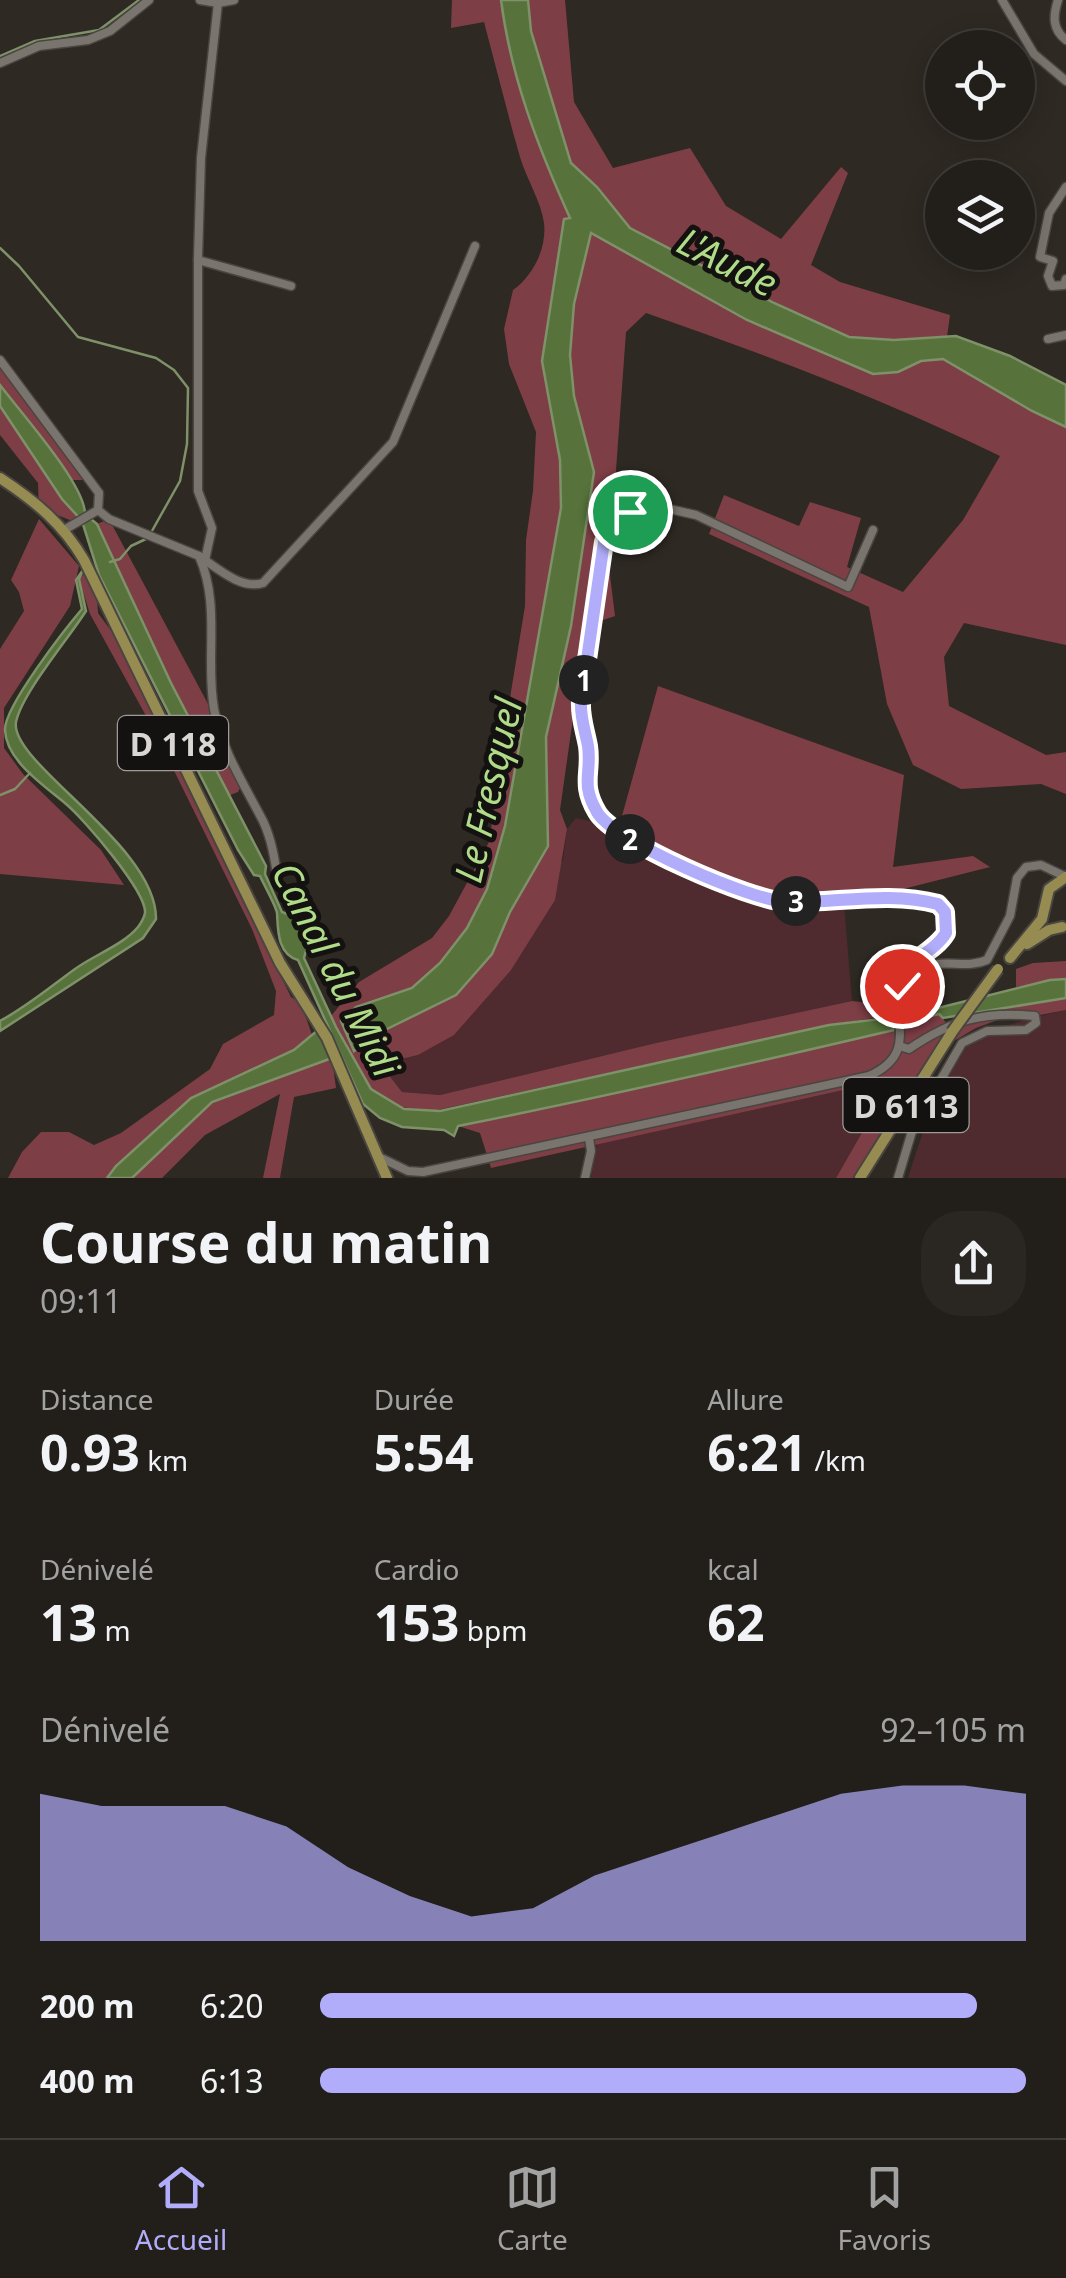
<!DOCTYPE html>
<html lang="fr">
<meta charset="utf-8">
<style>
:root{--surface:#221f1a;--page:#2a2723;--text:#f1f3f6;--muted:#a2a2a2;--line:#3f3d39;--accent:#b1adfa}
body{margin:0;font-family:"Noto Sans",sans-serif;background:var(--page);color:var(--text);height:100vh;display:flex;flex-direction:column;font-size:38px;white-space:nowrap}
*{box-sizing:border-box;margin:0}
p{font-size:32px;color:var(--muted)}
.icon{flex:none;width:55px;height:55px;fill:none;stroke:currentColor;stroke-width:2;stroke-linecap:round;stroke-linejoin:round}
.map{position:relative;height:1178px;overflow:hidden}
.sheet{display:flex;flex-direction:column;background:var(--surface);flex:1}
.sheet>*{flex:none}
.fabs{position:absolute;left:925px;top:30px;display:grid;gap:20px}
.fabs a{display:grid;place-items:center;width:110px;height:110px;border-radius:50%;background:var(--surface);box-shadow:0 5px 25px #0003,0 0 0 2px var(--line);font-size:50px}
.pin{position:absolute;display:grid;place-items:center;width:85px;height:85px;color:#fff;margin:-42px;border:5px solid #fff;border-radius:50%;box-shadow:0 2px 10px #0007}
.km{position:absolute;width:50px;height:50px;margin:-25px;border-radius:50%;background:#222;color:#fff;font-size:28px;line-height:50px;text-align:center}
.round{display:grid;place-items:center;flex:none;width:105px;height:105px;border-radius:40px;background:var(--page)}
.headline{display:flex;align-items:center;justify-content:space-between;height:170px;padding:0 40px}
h1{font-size:55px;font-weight:700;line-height:75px}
.metrics{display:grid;grid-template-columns:repeat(3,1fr);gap:15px;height:170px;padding:10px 40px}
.metrics div{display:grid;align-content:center}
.metrics b{font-size:50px;font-weight:700}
.metrics small{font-size:28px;font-weight:400}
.metrics p{font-size:28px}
.chart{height:280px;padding:20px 40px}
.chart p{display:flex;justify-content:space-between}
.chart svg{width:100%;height:180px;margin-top:10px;fill:var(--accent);opacity:.7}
ul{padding:0 40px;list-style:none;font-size:32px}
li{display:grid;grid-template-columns:160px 120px 1fr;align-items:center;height:75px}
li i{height:25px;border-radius:12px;background:var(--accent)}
.tab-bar{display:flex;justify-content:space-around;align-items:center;height:140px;border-top:2px solid var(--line);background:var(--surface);font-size:28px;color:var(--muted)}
.tab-bar a{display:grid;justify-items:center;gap:5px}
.tab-bar .on{color:var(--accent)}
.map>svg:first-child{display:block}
.green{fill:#4f2a2e}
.forest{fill:#7e3e46}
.water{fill:#57733b;stroke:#7e9169;stroke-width:2.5}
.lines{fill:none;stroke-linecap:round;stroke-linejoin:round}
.stream{stroke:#7e9169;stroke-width:2.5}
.minor-casing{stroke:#494540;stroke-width:11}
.major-casing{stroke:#494540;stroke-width:14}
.minor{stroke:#7a746e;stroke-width:8}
.major{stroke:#968c51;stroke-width:10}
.major-bridge-casing{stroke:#494540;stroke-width:14;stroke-linecap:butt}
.major-bridge{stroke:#968c51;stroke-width:10}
.route-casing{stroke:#fff;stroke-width:20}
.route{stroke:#b1adfa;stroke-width:12}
.labels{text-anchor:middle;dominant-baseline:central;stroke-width:10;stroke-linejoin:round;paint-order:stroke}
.shield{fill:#141210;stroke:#9e9b98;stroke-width:2.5}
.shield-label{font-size:32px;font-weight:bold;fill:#d9d6d3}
.water-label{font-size:38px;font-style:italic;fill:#b0db88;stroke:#141210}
</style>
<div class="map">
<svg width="1066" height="1178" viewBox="0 0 1066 1178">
<rect width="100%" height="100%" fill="#2e2923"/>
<g class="green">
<path d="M 576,818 L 594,822 L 741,899 L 788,905 L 844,904 L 852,1001 L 656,1043 L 440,1095 L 402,1092 L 388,1074 L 388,1066 L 393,1061 L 418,1055 L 563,860 L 567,829 Z"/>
<path d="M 1066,1010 L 1066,1178 L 908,1178 C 916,1151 947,1055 968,1041 C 987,1029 1043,1015 1066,1010 Z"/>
<path d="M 886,1078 L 891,1082 L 836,1178 L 591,1178 L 597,1144 L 875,1083 Z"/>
</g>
<g class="forest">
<path d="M 452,0 L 565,0 L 574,102 L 613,168 L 690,148 L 726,206 L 781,239 L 841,167 L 848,173 L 811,265 L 840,282 L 950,315 L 944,359 L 1032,411 L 1066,427 L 1066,645 L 964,623 L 944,657 L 949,706 L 1046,755 L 1066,752 L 1066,794 L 1041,784 L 961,789 L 913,765 L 887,704 L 869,607 L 709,534 L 724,495 L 799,526 L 810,502 L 861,518 L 847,567 L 903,592 L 963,520 L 1000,456 C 885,400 767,355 646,313 L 626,332 L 609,567 L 615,616 L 586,626 L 560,810 L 567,829 L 555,900 L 511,970 L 454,1035 L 418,1055 L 393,1061 L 388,1066 L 388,1074 L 402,1092 L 440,1095 L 656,1043 L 852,1001 L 871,1003 L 878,997 L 883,981 L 890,980 L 894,984 L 890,992 L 892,1015 L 829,1025 L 428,1112 L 396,1106 L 371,1089 L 331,1016 L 359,982 L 432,938 L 449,916 L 489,842 L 501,766 L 495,761 L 503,741 L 525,606 L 526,540 L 533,491 L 536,432 L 509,364 L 504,329 L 513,290 C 533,276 547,248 544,223 C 541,201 526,178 520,157 C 507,112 496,67 484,22 L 451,28 Z"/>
<path d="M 0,360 L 84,472 L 84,480 L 72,480 L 0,385 Z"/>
<path d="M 0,406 L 77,516 L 75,522 L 39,508 L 38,483 L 0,435 Z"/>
<path d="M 39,519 L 79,566 L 70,606 L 4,708 L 4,748 L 23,774 L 101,850 L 124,885 L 0,874 L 0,649 L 24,611 L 19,592 L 11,580 Z"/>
<path d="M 109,519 L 207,702 L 242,784 L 238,792 L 230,795 C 183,706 136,616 97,524 Z"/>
<path d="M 85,573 L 97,597 L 98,613 L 115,636 L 291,997 L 301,1003 L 312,1035 L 294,1050 L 191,1098 L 116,1166 L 107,1178 L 8,1178 L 22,1152 L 41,1132 L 69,1132 L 94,1145 L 121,1133 L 210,1069 L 223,1044 L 274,1015 L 276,991 L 252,929 L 156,734 L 90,614 L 79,579 Z"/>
<path d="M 658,686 L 904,775 L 893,867 L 973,856 L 990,867 L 844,904 L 788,905 L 741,899 L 617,834 Z"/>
<path d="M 1066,961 L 1066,979 L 1016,987 L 1016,969 L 1033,963 Z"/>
<path d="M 1066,998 L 1066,1010 L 1035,1016 L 1019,1012 L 976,1028 L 952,1042 L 970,1012 Z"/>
<path d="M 940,1014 L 952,1032 L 860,1178 L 836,1178 L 891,1082 L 886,1078 L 875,1083 L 491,1168 L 480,1133 L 458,1126 C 604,1097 749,1064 893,1030 L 896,1024 Z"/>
<path d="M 332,1058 L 336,1088 L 294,1097 L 280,1178 L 263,1178 L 280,1094 L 205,1135 L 162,1178 L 132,1178 L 211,1102 Z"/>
</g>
<g class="water">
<path d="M 501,0 L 528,0 L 531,31 L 571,163 L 597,187 L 630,228 L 774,303 L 849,337 L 894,340 L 956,336 L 1010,356 L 1066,385 L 1066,427 L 1032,411 L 943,359 L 921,361 L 898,372 L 873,374 L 747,320 L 591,233 L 574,304 L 570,355 L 574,396 L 594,472 L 571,626 L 546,737 L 548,846 L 510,912 L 492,954 L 456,995 L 385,1030 L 354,1051 L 341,1021 L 356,1007 L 412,988 L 440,963 L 467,928 L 487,889 L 505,826 L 561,508 L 560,460 L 542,361 L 564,219 L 570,218 C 538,147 511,78 501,0 Z"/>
<path d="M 0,385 C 21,413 85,484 85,514 L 97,524 L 171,683 L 266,866 L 265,874 L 282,912 L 292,916 L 307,947 L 304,958 L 336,1027 L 371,1089 L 404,1109 L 440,1111 L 829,1025 L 906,1016 L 1050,980 L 1066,979 L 1066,998 L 943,1018 L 939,1014 L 897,1024 L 894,1030 C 749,1064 604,1097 458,1126 L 454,1136 L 444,1130 L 402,1127 L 380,1118 L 363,1104 L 298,960 C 277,954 278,929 277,913 C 276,906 263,883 260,876 L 254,875 L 238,850 L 99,575 L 82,521 L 62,499 L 0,406 Z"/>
<path d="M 83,570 L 79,579 L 86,611 C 69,638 22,693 16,722 C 9,763 157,845 156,919 L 143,938 L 0,1031 L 0,1021 C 28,1006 50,987 75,969 C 94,955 123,945 138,927 C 141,923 144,918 145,913 C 147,892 83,818 66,804 C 45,786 6,761 5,730 C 4,707 65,629 82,609 L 76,580 Z"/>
<path d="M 318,1030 L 332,1058 L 212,1102 L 132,1178 L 107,1178 L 116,1166 L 191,1098 L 294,1050 Z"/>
</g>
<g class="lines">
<g class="stream">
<path d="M 0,56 L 35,41 L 99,30 L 139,0"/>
<path d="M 0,248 L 19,266 L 78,337 L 156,358 L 174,370 L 188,388 L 187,444 L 180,481 L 148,538 L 131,546 L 120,559 L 110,562"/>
<path d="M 0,795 L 15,789 L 30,773"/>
</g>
<g class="minor-casing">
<g id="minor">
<path d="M 200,0 L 218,3 L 234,0"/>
<path d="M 1002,0 L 1034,54 L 1066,81"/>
<path d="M 1058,0 C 1053,16 1052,29 1066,40"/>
<path d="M 0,63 L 39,46 L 88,40 L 110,31 L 149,0"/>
<path d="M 1066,187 L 1049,213 L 1040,257 L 1053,261 L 1048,276 L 1052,286 L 1064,285 L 1066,279"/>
<path d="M 198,260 L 291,286"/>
<path d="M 1048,339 L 1066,335"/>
<path d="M 0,360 L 99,493 L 98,510"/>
<path d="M 98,510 L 109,519 L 199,556 C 221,605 205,658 214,709 C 221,749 245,786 263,821 C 272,840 275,861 278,881"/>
<path d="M 64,530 L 98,510"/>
<path d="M 873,530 L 848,587 L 696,515 L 661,507 L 630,512 L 604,541 L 581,701 L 580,715 L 589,750 L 587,790 L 604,822 L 623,836 L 741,892 C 806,911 874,886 938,905 C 976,948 886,957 891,1000 L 897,1005"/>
<path d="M 199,556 C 217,568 241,590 263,583 L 393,442 L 475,246"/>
<path d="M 205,560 L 212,528 L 198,491 L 198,258 L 201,158 L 218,3"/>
<path d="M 377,1156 L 408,1171 L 423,1172 L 869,1076 C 932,1047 871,1003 918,971 C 940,956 965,970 987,960 L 1010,916 L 1017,878 L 1026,867 L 1041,865 L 1066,877"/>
<path d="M 585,1178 L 591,1151 L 589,1138"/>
<path d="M 898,1178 L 913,1128 L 962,1043 L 987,1031 L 1026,1030 L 1036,1023 L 1035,1016 C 983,1011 952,1020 909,1049 L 899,1046"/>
</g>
</g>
<g class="major-casing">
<g id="major">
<path d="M 0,478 C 35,501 63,524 84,560 L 280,963 L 327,1038 L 387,1178"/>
<path d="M 1027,944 L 1049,930 L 1062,927"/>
<path d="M 1010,958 L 1042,919 L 1049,889 L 1066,877"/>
<path d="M 860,1178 L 952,1032"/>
</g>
</g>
<use href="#minor" class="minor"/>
<use href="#major" class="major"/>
<g class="major-bridge-casing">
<path id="major-bridge" d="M 952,1032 L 998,969"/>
</g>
<use href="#major-bridge" class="major-bridge"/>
</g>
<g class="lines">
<g class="route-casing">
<path id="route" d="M 630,512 L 604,542 L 581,701 C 580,717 585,730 588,746 C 592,773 580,783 597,812 C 613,841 752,901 787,902 C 837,903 889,891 938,904 L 945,912 L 946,933 C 931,958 888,966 890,1000 L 897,1005 L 902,986"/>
</g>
<use href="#route" class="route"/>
</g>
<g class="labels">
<g class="shield">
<rect x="118" y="716" width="110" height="54" rx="8"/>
<rect x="843.5" y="1078" width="125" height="54" rx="8"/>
</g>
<g class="shield-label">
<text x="173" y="743">D 118</text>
<text x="906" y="1105">D 6113</text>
</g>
<g class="water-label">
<text transform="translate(728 261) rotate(27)">L'Aude</text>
<text transform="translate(487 790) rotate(-77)">Le Fresquel</text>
<text transform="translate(337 969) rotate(63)">Canal du Midi</text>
</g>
</g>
</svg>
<div class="fabs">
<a><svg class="icon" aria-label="locate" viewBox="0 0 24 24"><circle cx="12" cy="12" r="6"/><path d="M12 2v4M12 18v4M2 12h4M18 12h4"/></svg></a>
<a><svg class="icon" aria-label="layers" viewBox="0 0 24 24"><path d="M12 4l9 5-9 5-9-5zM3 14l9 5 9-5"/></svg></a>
</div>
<div class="pin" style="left:630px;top:512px;background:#1e9e55"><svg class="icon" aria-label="arrive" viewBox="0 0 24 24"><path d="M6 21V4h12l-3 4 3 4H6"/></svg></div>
<div class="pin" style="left:902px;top:986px;background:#d93025"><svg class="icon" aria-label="check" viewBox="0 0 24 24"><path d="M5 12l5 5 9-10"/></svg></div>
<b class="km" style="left:584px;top:680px">1</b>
<b class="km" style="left:630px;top:839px">2</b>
<b class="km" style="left:796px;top:901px">3</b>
</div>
<section class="sheet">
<div class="headline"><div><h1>Course du matin</h1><p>09:11</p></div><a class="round"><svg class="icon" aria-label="share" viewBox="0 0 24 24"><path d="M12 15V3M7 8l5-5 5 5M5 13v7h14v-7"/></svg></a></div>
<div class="metrics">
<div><p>Distance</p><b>0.93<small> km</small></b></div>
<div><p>Durée</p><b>5:54</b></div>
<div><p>Allure</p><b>6:21<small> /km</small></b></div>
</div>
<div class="metrics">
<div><p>Dénivelé</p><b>13<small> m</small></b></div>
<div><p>Cardio</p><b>153<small> bpm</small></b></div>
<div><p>kcal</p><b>62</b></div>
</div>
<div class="chart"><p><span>Dénivelé</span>92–105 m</p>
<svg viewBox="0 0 160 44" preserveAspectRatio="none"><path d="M0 44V8L10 11L20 11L30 11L40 16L50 26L60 33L70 38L80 36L90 28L100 23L110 18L120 13L130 8L140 6L150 6L160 8V44z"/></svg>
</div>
<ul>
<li><b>200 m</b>6:20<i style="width:93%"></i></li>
<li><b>400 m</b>6:13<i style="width:100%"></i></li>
</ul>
</section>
<nav class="tab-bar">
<a class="on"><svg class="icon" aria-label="home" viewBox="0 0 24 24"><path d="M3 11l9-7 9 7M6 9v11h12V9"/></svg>Accueil</a>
<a><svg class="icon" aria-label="map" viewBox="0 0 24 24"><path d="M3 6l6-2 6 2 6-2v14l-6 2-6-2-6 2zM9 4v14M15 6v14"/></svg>Carte</a>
<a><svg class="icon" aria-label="saved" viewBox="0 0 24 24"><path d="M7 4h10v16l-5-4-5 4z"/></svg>Favoris</a>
</nav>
